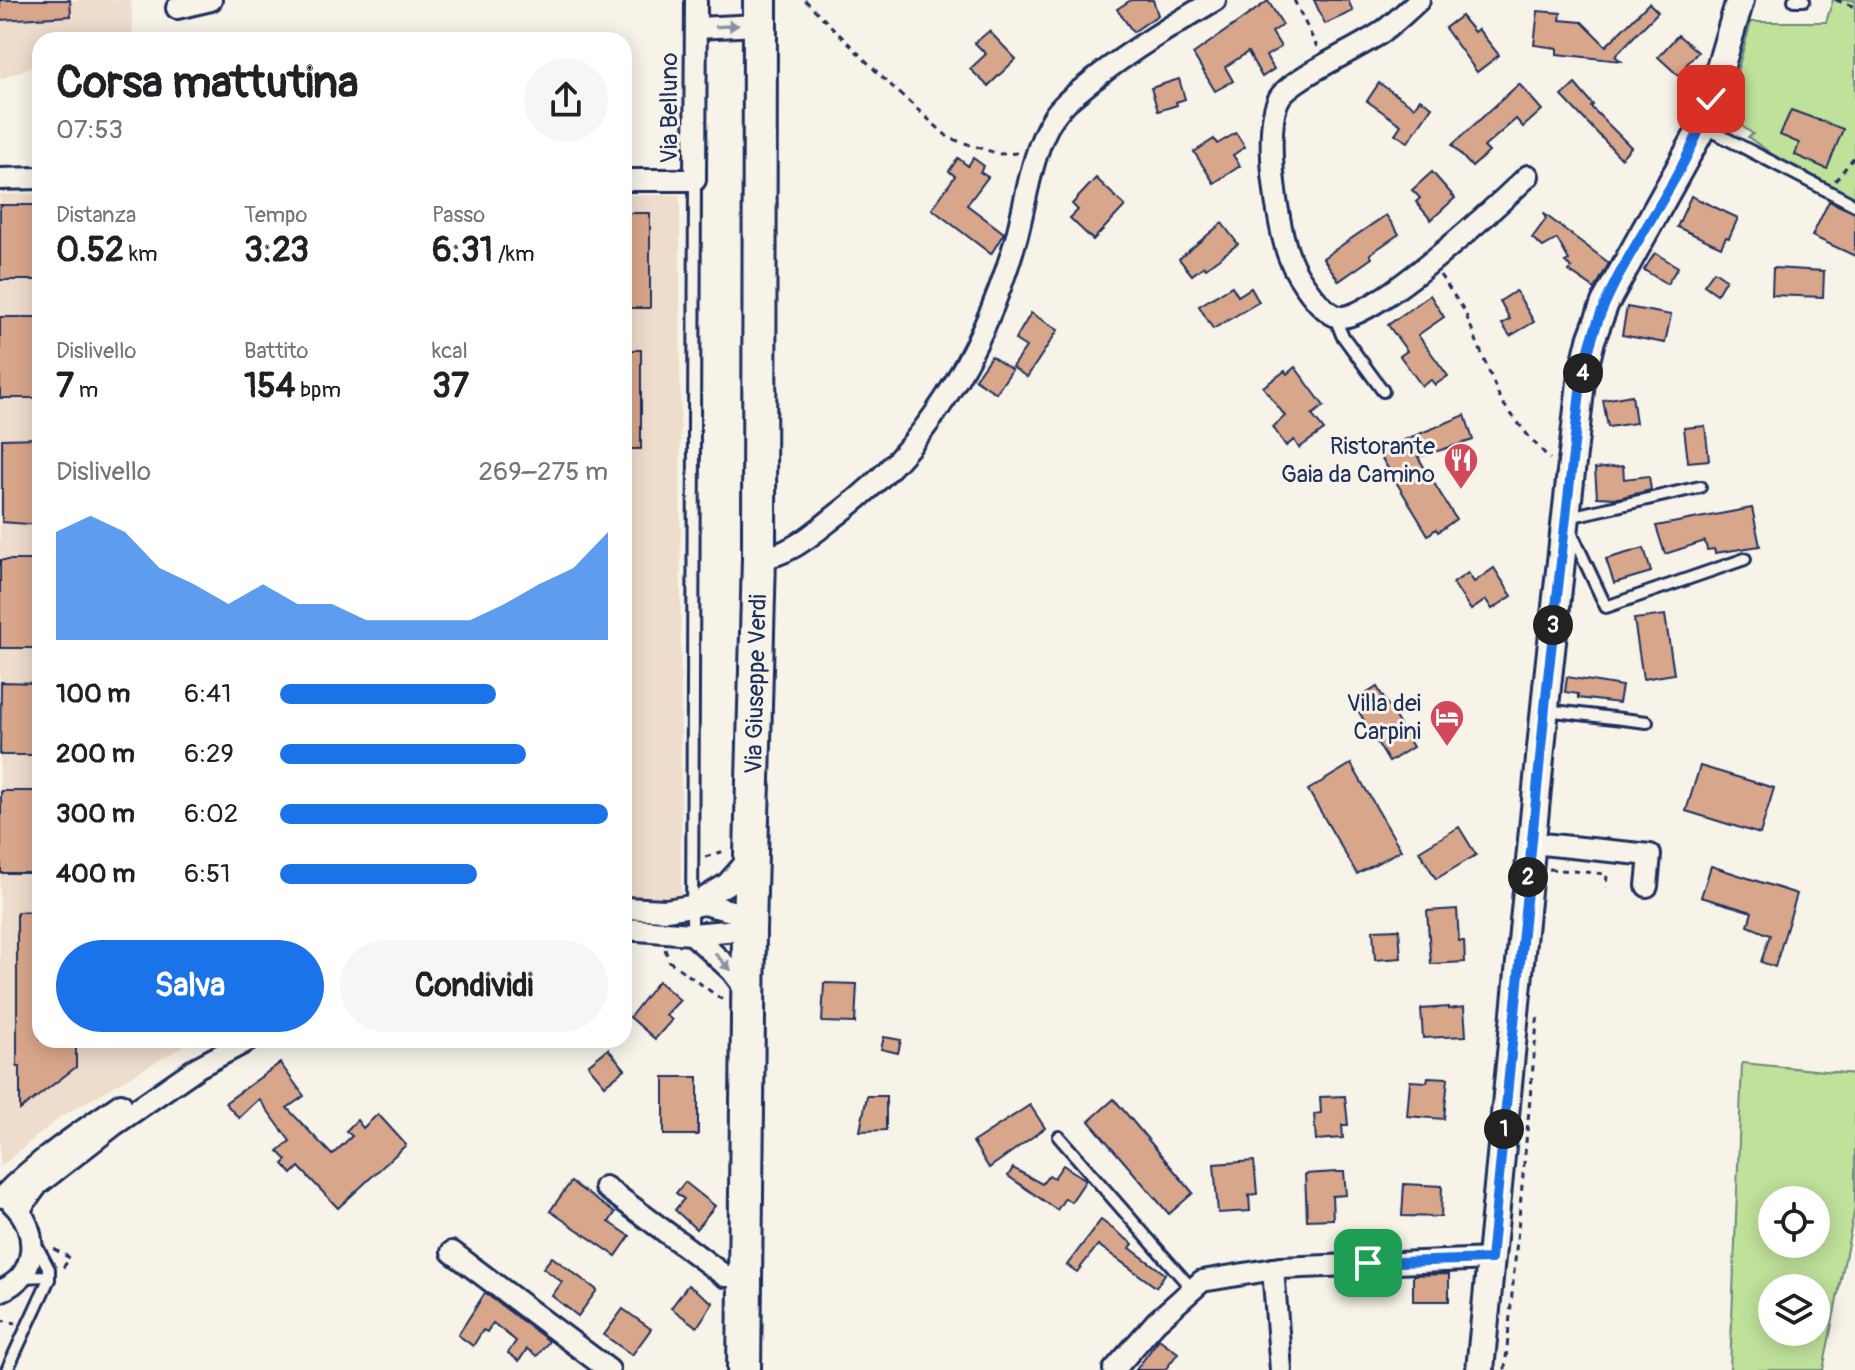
<!DOCTYPE html>
<html lang="it">
<meta charset="utf-8">
<style>
:root{--surface:#fff;--page:#f6f6f6;--text:#202124;--muted:#757577;--accent:#1a73e8}
body{margin:0;font-family:Pangolin,sans-serif;background:var(--page);color:var(--text);height:100vh;display:flex;flex-direction:column;font-size:30px;white-space:nowrap}
*{box-sizing:border-box;margin:0}
p{font-size:26px;color:var(--muted)}
.icon{flex:none;width:44px;height:44px;fill:none;stroke:currentColor;stroke-width:2;stroke-linecap:round;stroke-linejoin:round}
.map{position:relative;flex:1;overflow:hidden}
.panel{position:absolute;left:32px;top:32px;width:600px;height:1016px;display:flex;flex-direction:column;background:var(--surface);border-radius:24px;box-shadow:0 4px 20px #0003}
.panel>*{flex:none}
.tools{position:absolute;left:1758px;top:1186px;display:grid;gap:16px}
.tools a{display:grid;place-items:center;width:72px;height:72px;border-radius:50%;background:var(--surface);box-shadow:0 4px 20px #0003;font-size:40px}
.pin{position:absolute;display:grid;place-items:center;width:68px;height:68px;color:#fff;margin:-34px;border-radius:16px;box-shadow:0 4px 12px #0006}
.km{position:absolute;width:40px;height:40px;margin:-20px;border-radius:50%;background:#222;color:#fff;font-size:22px;line-height:40px;text-align:center}
.round{display:grid;place-items:center;flex:none;width:84px;height:84px;border-radius:42px;background:var(--page)}
.headline{display:flex;align-items:center;justify-content:space-between;height:136px;padding:0 24px}
h1{font-size:44px;font-weight:800;line-height:60px}
.metrics{display:grid;grid-template-columns:repeat(3,1fr);gap:12px;height:136px;padding:8px 24px}
.metrics div{display:grid;align-content:center}
.metrics b{font-size:34px;font-weight:800}
.metrics small{font-size:22px;font-weight:400}
.metrics p{font-size:22px}
.chart{height:224px;padding:16px 24px}
.chart p{display:flex;justify-content:space-between}
.chart svg{width:100%;height:144px;margin-top:8px;fill:var(--accent);opacity:.7}
.action{display:flex;gap:16px;margin-top:auto;padding:16px 24px}
.action a{flex:1;height:92px;border-radius:48px;background:var(--accent);color:#fff;font-size:32px;font-weight:800;line-height:92px;text-align:center}
.action a+a{background:var(--page);color:var(--text)}
ul{padding:0 24px;list-style:none;font-size:26px}
li{display:grid;grid-template-columns:128px 96px 1fr;align-items:center;height:60px}
li i{height:20px;border-radius:10px;background:var(--accent)}
.map>svg:first-child{display:block}
.built{fill:#eedccc}
.green{fill:#bfe19a;stroke:#6d887c;stroke-width:2;fill-rule:evenodd}
.building{fill:#d8a68b;stroke:#1b2f5e;stroke-width:2}
.lines{fill:none;stroke-linecap:round;stroke-linejoin:round}
.service-casing{stroke:#1b2f5e;stroke-width:16}
.minor-casing{stroke:#1b2f5e;stroke-width:26}
.tertiary-casing{stroke:#1b2f5e;stroke-width:32}
.primary-casing{stroke:#1b2f5e;stroke-width:38}
.path{stroke:#1b2f5e;stroke-width:3;stroke-dasharray:6 6;stroke-linecap:butt}
.service{stroke:#f7f3e8;stroke-width:10}
.minor{stroke:#f7f3e8;stroke-width:20}
.tertiary{stroke:#f7f3e8;stroke-width:26}
.primary{stroke:#f7f3e8;stroke-width:32}
.oneway{fill:#8991a3}
.route-casing{stroke:#fff;stroke-width:16}
.route{stroke:#1a73e8;stroke-width:10}
.labels{text-anchor:middle;dominant-baseline:central;stroke-width:6;stroke-linejoin:round;paint-order:stroke}
.street-label{font-size:24px;fill:#1b2f5e;stroke:#f7f3e8}
.poi-label{font-size:24px;fill:#1b2f5e;stroke:#f7f3e8;text-anchor:end}
</style>
<div class="map">
<svg width="1855" height="1370" viewBox="0 0 1855 1370">
<rect width="100%" height="100%" fill="#f7f3e8"/>
<filter id="ink" filterUnits="userSpaceOnUse"><feTurbulence type="fractalNoise" baseFrequency=".0125" numOctaves="2"/><feDisplacementMap in="SourceGraphic" scale="16" xChannelSelector="R" yChannelSelector="G"/><feConvolveMatrix kernelMatrix="1 2 1 2 8 2 1 2 1" color-interpolation-filters="sRGB"/></filter>
<g filter="url(#ink)">
<g class="built">
<path d="M 0,0 L 131,0 L 133,39 L 40,40 L 40,64 L 0,79 Z"/>
<path d="M 0,194 L 40,194 L 40,1040 L 194,1040 L 60,1117 L 0,1167 Z"/>
<path d="M 624,195 L 680,195 L 681,900 L 624,898 Z"/>
</g>
<g class="green">
<path d="M 1833,0 L 1855,0 L 1855,198 L 1790,167 L 1748,137 L 1753,134 L 1730,118 L 1726,112 L 1751,22 L 1826,22 Z"/>
<path d="M 1742,1063 L 1855,1074 L 1855,1208 L 1823,1370 L 1730,1370 ZM 1772,1200 L 1816,1200 L 1816,1244 L 1772,1244 ZM 1772,1288 L 1816,1288 L 1816,1332 L 1772,1332 Z"/>
</g>
<g class="building">
<path d="M 0,0 L 70,0 L 71,16 L 0,20 Z"/>
<path d="M 1131,0 L 1153,0 L 1158,15 L 1133,32 L 1117,9 Z"/>
<path d="M 1314,0 L 1348,0 L 1353,11 L 1325,24 Z"/>
<path d="M 1268,1 L 1283,25 L 1272,32 L 1281,47 L 1266,56 L 1274,69 L 1262,77 L 1248,52 L 1225,67 L 1233,81 L 1215,91 L 1193,54 Z"/>
<path d="M 1649,3 L 1658,12 L 1615,56 L 1621,61 L 1557,54 L 1557,48 L 1534,45 L 1538,11 L 1561,13 L 1560,20 L 1582,22 L 1606,46 Z"/>
<path d="M 1461,16 L 1474,32 L 1478,29 L 1499,55 L 1477,72 L 1445,28 Z"/>
<path d="M 989,31 L 1016,59 L 988,86 L 970,69 L 986,54 L 975,43 Z"/>
<path d="M 1678,35 L 1698,52 L 1686,65 L 1690,69 L 1681,78 L 1658,57 Z"/>
<path d="M 1179,79 L 1185,99 L 1176,102 L 1177,105 L 1158,111 L 1151,88 Z"/>
<path d="M 1379,83 L 1414,107 L 1420,99 L 1432,107 L 1408,142 L 1395,134 L 1401,125 L 1367,101 Z"/>
<path d="M 1519,84 L 1542,110 L 1523,127 L 1516,119 L 1484,147 L 1489,152 L 1472,167 L 1452,145 Z"/>
<path d="M 1575,84 L 1593,105 L 1591,107 L 1631,147 L 1621,158 L 1562,96 Z"/>
<path d="M 1791,110 L 1843,129 L 1827,169 L 1795,155 L 1799,143 L 1780,135 Z"/>
<path d="M 1236,133 L 1245,147 L 1233,155 L 1240,166 L 1214,183 L 1194,152 L 1214,139 L 1217,144 Z"/>
<path d="M 958,158 L 968,166 L 973,158 L 984,166 L 980,172 L 988,177 L 967,205 L 1004,233 L 991,254 L 932,209 L 955,176 L 949,171 Z"/>
<path d="M 1432,172 L 1455,198 L 1431,220 L 1416,202 L 1420,198 L 1412,190 Z"/>
<path d="M 1096,178 L 1125,206 L 1093,240 L 1070,218 L 1078,210 L 1072,204 Z"/>
<path d="M 1691,196 L 1738,218 L 1729,238 L 1726,237 L 1721,247 L 1677,227 Z"/>
<path d="M 1829,201 L 1855,213 L 1855,256 L 1812,236 Z"/>
<rect x="0" y="205" width="40" height="75"/>
<rect x="624" y="213" width="26" height="95"/>
<path d="M 1543,213 L 1609,263 L 1595,289 L 1569,271 L 1572,268 L 1565,262 L 1569,260 L 1557,239 L 1543,247 L 1532,238 L 1546,219 Z"/>
<path d="M 1386,215 L 1399,234 L 1370,254 L 1372,258 L 1339,281 L 1323,258 Z"/>
<path d="M 1222,223 L 1238,244 L 1206,268 L 1204,266 L 1192,275 L 1179,259 Z"/>
<path d="M 1655,253 L 1678,267 L 1667,284 L 1644,270 Z"/>
<path d="M 1773,268 L 1824,271 L 1823,297 L 1772,295 Z"/>
<path d="M 1714,271 L 1726,279 L 1717,294 L 1704,285 Z"/>
<path d="M 1232,286 L 1238,296 L 1251,288 L 1259,302 L 1213,329 L 1199,306 Z"/>
<path d="M 1516,291 L 1534,322 L 1510,336 L 1502,324 L 1510,319 L 1500,301 Z"/>
<path d="M 1430,295 L 1444,317 L 1418,335 L 1448,376 L 1435,385 L 1431,380 L 1422,386 L 1400,356 L 1407,351 L 1388,325 Z"/>
<path d="M 1627,307 L 1671,315 L 1665,343 L 1622,335 Z"/>
<path d="M 1031,313 L 1058,330 L 1027,377 L 1012,367 L 1026,347 L 1015,340 Z"/>
<rect x="0" y="317" width="40" height="81"/>
<rect x="624" y="350" width="17" height="99"/>
<path d="M 991,356 L 1012,370 L 996,393 L 975,379 Z"/>
<path d="M 1295,367 L 1324,406 L 1312,415 L 1324,430 L 1299,448 L 1294,440 L 1286,446 L 1273,427 L 1285,416 L 1263,387 L 1285,371 L 1287,374 Z"/>
<path d="M 1632,395 L 1636,423 L 1608,427 L 1603,400 Z"/>
<path d="M 1465,415 L 1473,440 L 1418,457 L 1456,519 L 1438,532 L 1436,529 L 1428,535 L 1380,455 L 1402,441 Z"/>
<path d="M 1705,426 L 1709,460 L 1688,462 L 1684,428 Z"/>
<path d="M 40,438 L 40,525 L 2,522 L 2,439 Z"/>
<path d="M 1623,466 L 1624,479 L 1649,476 L 1651,490 L 1618,498 L 1597,497 L 1595,469 Z"/>
<path d="M 1752,508 L 1760,546 L 1715,553 L 1714,549 L 1707,550 L 1705,541 L 1665,554 L 1656,526 Z"/>
<path d="M 1644,548 L 1651,572 L 1614,583 L 1606,559 Z"/>
<rect x="0" y="560" width="40" height="88"/>
<path d="M 1494,568 L 1512,596 L 1492,609 L 1486,600 L 1471,610 L 1453,583 L 1468,573 L 1474,582 Z"/>
<path d="M 1665,615 L 1674,674 L 1643,679 L 1634,619 Z"/>
<path d="M 1567,677 L 1622,686 L 1619,703 L 1578,698 L 1578,694 L 1565,692 Z"/>
<path d="M 1,682 L 40,683 L 40,755 L 0,755 Z"/>
<path d="M 1377,687 L 1413,747 L 1389,762 L 1353,702 Z"/>
<path d="M 1351,764 L 1401,850 L 1357,874 L 1308,790 Z"/>
<path d="M 1700,766 L 1774,788 L 1760,834 L 1686,811 Z"/>
<rect x="1" y="791" width="39" height="82"/>
<path d="M 1459,827 L 1476,855 L 1436,879 L 1419,851 Z"/>
<path d="M 1711,866 L 1797,894 L 1775,967 L 1761,962 L 1770,935 L 1748,926 L 1752,912 L 1701,897 Z"/>
<path d="M 1457,909 L 1459,941 L 1464,941 L 1465,962 L 1431,964 L 1427,911 Z"/>
<path d="M 17,912 L 40,912 L 40,1040 L 76,1040 L 76,1067 L 20,1110 L 20,1067 L 17,1067 Z"/>
<path d="M 1399,929 L 1401,958 L 1375,960 L 1373,930 Z"/>
<path d="M 658,981 L 680,1000 L 666,1015 L 672,1020 L 655,1039 L 630,1017 Z"/>
<path d="M 824,983 L 857,984 L 855,1023 L 822,1022 Z"/>
<path d="M 1448,1007 L 1448,1009 L 1464,1007 L 1466,1036 L 1423,1038 L 1421,1009 Z"/>
<path d="M 884,1037 L 901,1040 L 898,1053 L 881,1049 Z"/>
<path d="M 608,1049 L 625,1069 L 605,1085 L 588,1065 Z"/>
<path d="M 280,1063 L 304,1096 L 287,1108 L 332,1155 L 352,1136 L 346,1131 L 357,1120 L 363,1128 L 378,1114 L 406,1145 L 338,1208 L 299,1167 L 292,1174 L 283,1164 L 287,1160 L 278,1151 L 290,1141 L 259,1099 L 239,1118 L 225,1103 Z"/>
<rect x="664" y="1077" width="34" height="58"/>
<path d="M 1428,1077 L 1448,1078 L 1444,1119 L 1407,1116 L 1410,1081 L 1427,1082 Z"/>
<path d="M 867,1096 L 886,1096 L 886,1130 L 860,1131 Z"/>
<path d="M 1345,1096 L 1348,1125 L 1342,1125 L 1343,1138 L 1316,1140 L 1314,1114 L 1321,1113 L 1320,1097 Z"/>
<path d="M 1114,1099 L 1193,1193 L 1169,1214 L 1089,1121 Z"/>
<path d="M 1030,1105 L 1045,1128 L 989,1168 L 973,1142 Z"/>
<path d="M 1254,1161 L 1257,1194 L 1249,1195 L 1250,1211 L 1218,1213 L 1214,1164 Z"/>
<path d="M 1063,1165 L 1086,1180 L 1071,1202 L 1065,1198 L 1057,1210 L 1008,1176 L 1013,1168 L 1042,1184 L 1049,1175 L 1054,1178 Z"/>
<path d="M 1337,1172 L 1344,1172 L 1346,1195 L 1332,1196 L 1333,1219 L 1307,1220 L 1305,1174 Z"/>
<path d="M 571,1182 L 615,1213 L 609,1222 L 630,1236 L 616,1256 L 550,1211 Z"/>
<path d="M 685,1182 L 715,1206 L 696,1229 L 675,1210 L 684,1199 L 676,1193 Z"/>
<path d="M 1404,1184 L 1442,1186 L 1441,1217 L 1402,1216 Z"/>
<path d="M 1101,1220 L 1133,1244 L 1130,1248 L 1165,1274 L 1156,1287 L 1098,1245 L 1077,1272 L 1067,1265 Z"/>
<path d="M 552,1257 L 597,1290 L 578,1316 L 552,1296 L 562,1282 L 543,1268 Z"/>
<path d="M 1449,1274 L 1449,1301 L 1413,1301 L 1413,1275 Z"/>
<path d="M 688,1285 L 713,1303 L 697,1327 L 671,1308 Z"/>
<path d="M 485,1293 L 549,1341 L 537,1356 L 527,1349 L 519,1361 L 508,1353 L 516,1341 L 493,1323 L 487,1332 L 483,1330 L 473,1346 L 458,1335 Z"/>
<path d="M 623,1309 L 651,1329 L 632,1355 L 604,1335 Z"/>
<path d="M 1159,1339 L 1178,1353 L 1165,1370 L 1136,1370 Z"/>
</g>
<g class="lines">
<g class="service-casing">
<g id="service">
<path d="M 1794,0 L 1804,0"/>
<path d="M 1704,127 L 1855,205"/>
<path d="M 1339,317 L 1338,325 L 1342,335 L 1383,391"/>
<path d="M 1569,517 L 1700,487"/>
<path d="M 1571,532 L 1606,607 L 1745,559"/>
<path d="M 1546,710 L 1647,722"/>
<path d="M 692,934 L 695,180"/>
<path d="M 1059,1137 L 1193,1290"/>
<path d="M 22,1277 L 46,1276 L 49,1279 L 49,1269 L 35,1243"/>
<path d="M 7,1370 L 49,1279"/>
</g>
</g>
<g class="minor-casing">
<g id="minor">
<path d="M 1419,0 C 1407,11 1395,23 1382,32 C 1360,48 1293,77 1280,97 C 1262,125 1277,229 1290,259 C 1296,275 1322,315 1340,317 C 1374,320 1500,203 1528,176"/>
<path d="M 177,8 L 211,0"/>
<path d="M 696,28 L 759,25"/>
<path d="M 0,179 L 40,178"/>
<path d="M 624,180 L 695,180 L 696,0"/>
<path d="M 759,558 C 790,557 818,529 842,511 C 932,442 985,347 1016,239 C 1026,202 1032,149 1053,118 C 1063,102 1079,92 1093,80 C 1131,50 1173,25 1215,0"/>
<path d="M 1532,843 L 1650,855 L 1647,886"/>
<path d="M 693,905 L 727,884 L 751,857"/>
<path d="M 624,908 L 666,910 L 704,904 L 751,916"/>
<path d="M 624,929 L 692,934 L 749,929"/>
<path d="M 692,934 L 732,971 L 747,991"/>
<path d="M 605,1187 L 725,1276 L 745,1276"/>
<path d="M 2,1197 C 37,1161 80,1132 121,1104"/>
<path d="M 19,1210 L 38,1184 L 114,1125 L 198,1067 L 249,1040"/>
<path d="M 452,1252 L 609,1370"/>
<path d="M 1273,1269 L 1281,1370"/>
<path d="M 0,1291 C 39,1276 40,1229 12,1203"/>
<path d="M 1114,1370 L 1156,1322 L 1202,1281 L 1280,1268 L 1491,1259"/>
</g>
</g>
<g class="tertiary-casing">
<path id="tertiary" d="M 1480,1370 L 1547,687 L 1581,382 L 1591,340 L 1605,303 L 1703,126 L 1740,0"/>
</g>
<g class="primary-casing">
<g id="primary">
<path id="s1" d="M 744,1370 L 749,929 L 759,558 L 760,0"/>
</g>
</g>
<g class="path">
<path d="M 805,0 L 883,78 L 949,138 L 999,154 L 1019,153"/>
<path d="M 1294,0 L 1317,47"/>
<path d="M 1836,0 L 1855,7"/>
<path d="M 1835,181 L 1855,156"/>
<path d="M 1440,275 L 1464,310 L 1501,401 L 1530,438 L 1550,459"/>
<path d="M 705,857 L 728,850"/>
<path d="M 1549,869 L 1607,874 L 1606,888"/>
<path d="M 665,949 L 669,961 L 724,1001"/>
<path d="M 54,1249 L 70,1258 L 62,1269"/>
<path d="M 0,1320 L 16,1323"/>
<path d="M 1505,1370 L 1538,1012"/>
</g>
<use href="#service" class="service"/>
<use href="#minor" class="minor"/>
<use href="#tertiary" class="tertiary"/>
<use href="#primary" class="primary"/>
</g>
<defs><path id="oneway-solid" d="M-6-.8H1V-3.2L6.5 0L1 3.2V.8H-6Z" transform="scale(2)"/></defs>
<g class="oneway">
<use href="#oneway-solid" transform="translate(727 26) rotate(-4)"/>
<use href="#oneway-solid" transform="translate(723 962) rotate(46)"/>
</g>
</g>
<g class="lines" filter="url(#ink)">
<g class="route-casing">
<path id="route" d="M 1368,1263 L 1491,1259 L 1547,687 L 1581,382 C 1587,356 1593,331 1604,306 C 1635,235 1687,174 1711,99"/>
</g>
<use href="#route" class="route"/>
</g>
<defs>
<g id="restaurant-pin" transform="scale(1.8)"><path d="M0 17L-7.5 6A9.5 9.5 0 1 1 7.5 6Z" fill="#d1495b" stroke="#f7f3e8"/><path d="M-5-6h1v4h1v-4h1v4h1v-4h1v5L-1.5 .5V6h-2V.5L-5-1ZM5-6V6H3V1.5H1.5Q1.5-4 5-6Z" fill="#fff"/></g>
<g id="hotel-pin" transform="scale(1.8)"><path d="M0 17L-7.5 6A9.5 9.5 0 1 1 7.5 6Z" fill="#d1495b" stroke="#f7f3e8"/><path d="M-6-4.5h1.5V1H6V5H4.5V3h-9V5H-6ZM-4 0a1.8 1.8 0 1 1 3.6 0ZM.5 0V-2.5h3Q6-2.5 6 0Z" fill="#fff"/></g>
</defs>
<g fill-rule="evenodd">
<use href="#restaurant-pin" x="1461" y="460"/>
<use href="#hotel-pin" x="1447" y="717"/>
</g>
<g class="labels">
<g class="street-label">
<text transform="translate(669 108) rotate(-90)">Via Belluno</text>
<text stroke="none"><textPath href="#s1" startOffset="686">Via Giuseppe Verdi</textPath></text>
</g>
<g class="poi-label">
<text x="1435" y="446">Ristorante<tspan x="1435" dy="28">Gaia da Camino</tspan></text>
<text x="1421" y="703">Villa dei<tspan x="1421" dy="28">Carpini</tspan></text>
</g>
</g>
</svg>
<div class="tools">
<a><svg class="icon" aria-label="locate" viewBox="0 0 24 24"><circle cx="12" cy="12" r="6"/><path d="M12 2v4M12 18v4M2 12h4M18 12h4"/></svg></a>
<a><svg class="icon" aria-label="layers" viewBox="0 0 24 24"><path d="M12 4l9 5-9 5-9-5zM3 14l9 5 9-5"/></svg></a>
</div>
<div class="pin" style="left:1368px;top:1263px;background:#1e9e55"><svg class="icon" aria-label="arrive" viewBox="0 0 24 24"><path d="M6 21V4h12l-3 4 3 4H6"/></svg></div>
<div class="pin" style="left:1711px;top:99px;background:#d93025"><svg class="icon" aria-label="check" viewBox="0 0 24 24"><path d="M5 12l5 5 9-10"/></svg></div>
<b class="km" style="left:1504px;top:1129px">1</b>
<b class="km" style="left:1528px;top:877px">2</b>
<b class="km" style="left:1553px;top:625px">3</b>
<b class="km" style="left:1583px;top:373px">4</b>
<section class="panel">
<div class="headline"><div><h1>Corsa mattutina</h1><p>07:53</p></div><a class="round"><svg class="icon" aria-label="share" viewBox="0 0 24 24"><path d="M12 15V3M7 8l5-5 5 5M5 13v7h14v-7"/></svg></a></div>
<div class="metrics">
<div><p>Distanza</p><b>0.52<small> km</small></b></div>
<div><p>Tempo</p><b>3:23</b></div>
<div><p>Passo</p><b>6:31<small> /km</small></b></div>
</div>
<div class="metrics">
<div><p>Dislivello</p><b>7<small> m</small></b></div>
<div><p>Battito</p><b>154<small> bpm</small></b></div>
<div><p>kcal</p><b>37</b></div>
</div>
<div class="chart"><p><span>Dislivello</span>269–275 m</p>
<svg viewBox="0 0 160 44" preserveAspectRatio="none"><path d="M0 44V11L10 6L20 11L30 22L40 27L50 33L60 27L70 33L80 33L90 38L100 38L110 38L120 38L130 33L140 27L150 22L160 11V44z"/></svg>
</div>
<ul>
<li><b>100 m</b>6:41<i style="width:66%"></i></li>
<li><b>200 m</b>6:29<i style="width:75%"></i></li>
<li><b>300 m</b>6:02<i style="width:100%"></i></li>
<li><b>400 m</b>6:51<i style="width:60%"></i></li>
</ul>
<div class="action"><a>Salva</a><a>Condividi</a></div>
</section>
</div>
